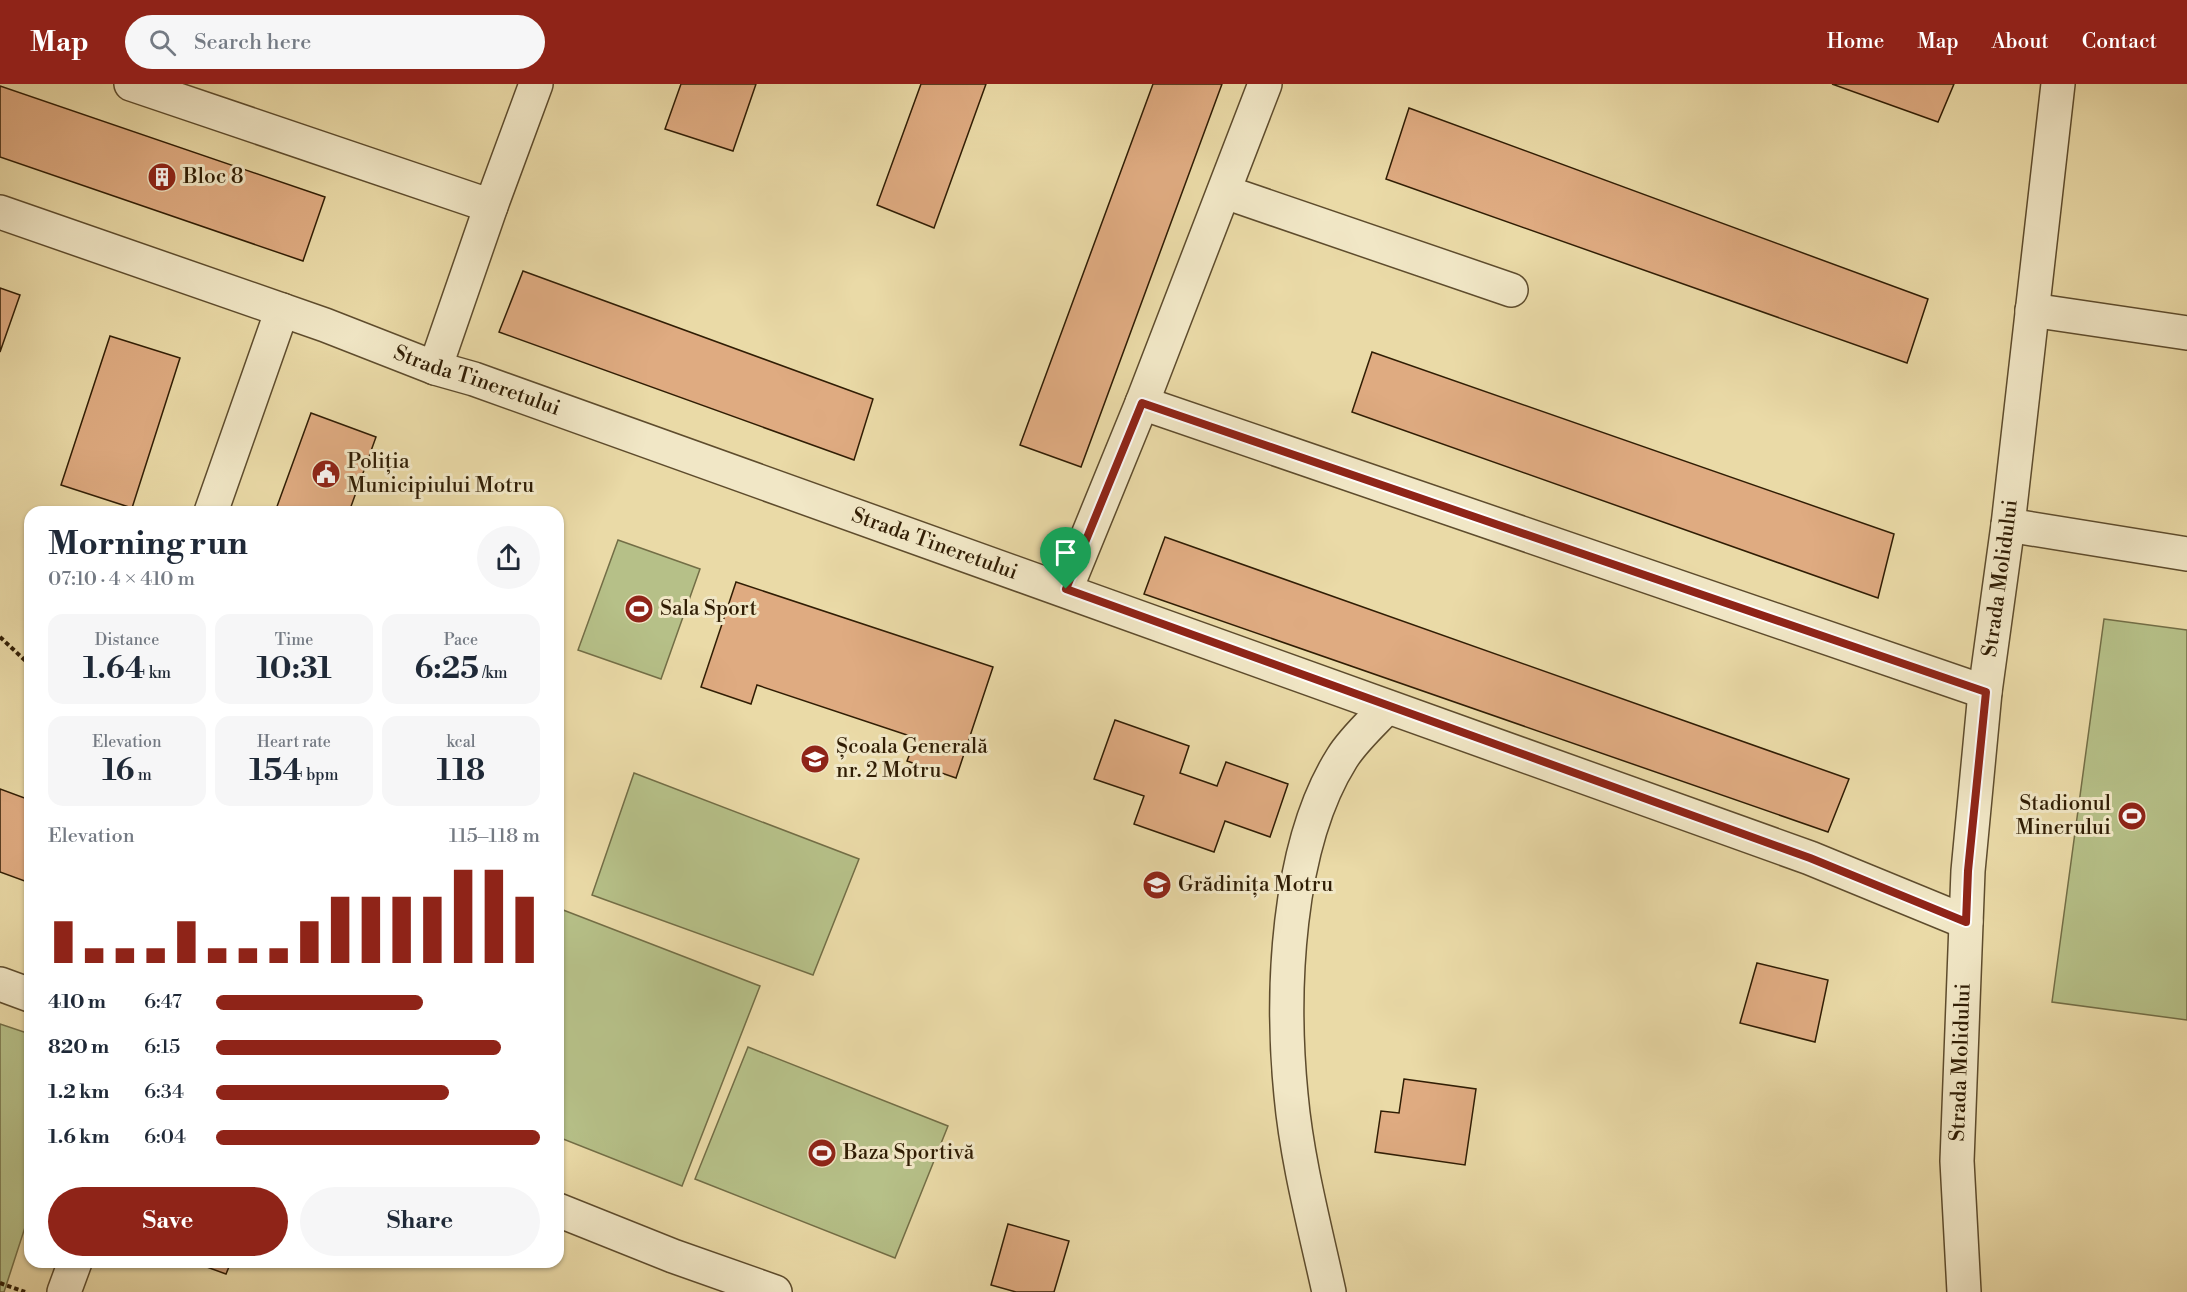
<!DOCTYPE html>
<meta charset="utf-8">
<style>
:root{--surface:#fff;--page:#f6f6f7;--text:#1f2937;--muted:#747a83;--accent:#8f2418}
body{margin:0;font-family:"Libre Bodoni",serif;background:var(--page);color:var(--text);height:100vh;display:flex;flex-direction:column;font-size:22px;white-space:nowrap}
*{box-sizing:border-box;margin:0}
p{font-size:20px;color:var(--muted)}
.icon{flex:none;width:33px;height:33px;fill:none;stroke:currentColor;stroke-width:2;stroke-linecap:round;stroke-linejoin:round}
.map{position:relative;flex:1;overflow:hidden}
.details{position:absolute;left:24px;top:422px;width:540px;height:762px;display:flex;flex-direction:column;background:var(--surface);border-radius:18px;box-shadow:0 2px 4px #0004}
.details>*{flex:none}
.pin{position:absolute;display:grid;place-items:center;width:51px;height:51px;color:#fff;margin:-62px -26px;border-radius:50% 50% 50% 0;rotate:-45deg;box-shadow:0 0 6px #0007}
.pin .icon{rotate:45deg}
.round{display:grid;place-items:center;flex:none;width:63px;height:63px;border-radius:32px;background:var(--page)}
.headline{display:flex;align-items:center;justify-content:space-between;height:102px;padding:0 24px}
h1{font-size:33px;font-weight:700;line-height:45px}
.figures{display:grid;grid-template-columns:repeat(3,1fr);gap:9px;height:102px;padding:6px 24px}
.figures div{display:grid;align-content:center;border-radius:15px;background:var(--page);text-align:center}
.figures b{font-size:30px;font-weight:700}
.figures small{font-size:16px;font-weight:400}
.figures p{font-size:16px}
.chart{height:168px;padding:12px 24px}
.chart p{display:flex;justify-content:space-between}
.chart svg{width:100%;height:108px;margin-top:6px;stroke:var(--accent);stroke-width:6}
.action{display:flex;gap:12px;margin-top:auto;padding:12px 24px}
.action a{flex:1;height:69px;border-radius:36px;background:var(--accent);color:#fff;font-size:24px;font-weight:700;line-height:69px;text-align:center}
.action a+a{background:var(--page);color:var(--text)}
ul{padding:0 24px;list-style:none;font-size:20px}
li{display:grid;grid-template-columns:96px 72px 1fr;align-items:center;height:45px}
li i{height:15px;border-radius:8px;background:var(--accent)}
header{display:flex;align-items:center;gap:36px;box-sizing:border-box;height:84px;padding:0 30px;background:var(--accent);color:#fff}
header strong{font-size:28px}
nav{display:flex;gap:33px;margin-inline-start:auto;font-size:21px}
.search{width:420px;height:54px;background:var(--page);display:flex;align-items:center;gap:15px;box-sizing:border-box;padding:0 21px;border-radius:33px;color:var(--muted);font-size:22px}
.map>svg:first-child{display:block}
.green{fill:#b6c088;stroke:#736e46;stroke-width:1.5}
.building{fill:#dfab81;stroke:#301d04;stroke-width:1.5}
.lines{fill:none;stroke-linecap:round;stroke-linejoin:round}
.minor-casing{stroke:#5e4c2d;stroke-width:36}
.path{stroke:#301d04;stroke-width:4;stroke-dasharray:4.5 3;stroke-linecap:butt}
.minor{stroke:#f1e7c6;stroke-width:33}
.route-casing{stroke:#fff;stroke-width:12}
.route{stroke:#8f2418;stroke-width:8}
.labels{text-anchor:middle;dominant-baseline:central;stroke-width:6;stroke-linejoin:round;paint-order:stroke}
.poi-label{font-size:21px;fill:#301d04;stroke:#f1e7c6;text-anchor:start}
.street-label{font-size:21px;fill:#301d04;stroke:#f1e7c6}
</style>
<header>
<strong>Map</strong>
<div class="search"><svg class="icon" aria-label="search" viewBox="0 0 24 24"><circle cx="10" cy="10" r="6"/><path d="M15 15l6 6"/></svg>Search here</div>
<nav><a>Home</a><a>Map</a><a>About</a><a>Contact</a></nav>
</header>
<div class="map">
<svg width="2187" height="1208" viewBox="0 0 2187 1208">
<rect width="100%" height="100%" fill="#eadaa7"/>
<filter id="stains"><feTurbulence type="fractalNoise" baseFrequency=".00333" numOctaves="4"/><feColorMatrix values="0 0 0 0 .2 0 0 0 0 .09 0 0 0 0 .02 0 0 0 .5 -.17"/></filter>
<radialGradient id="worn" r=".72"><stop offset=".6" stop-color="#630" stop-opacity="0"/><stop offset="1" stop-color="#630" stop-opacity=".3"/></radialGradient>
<g class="green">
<path d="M 618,456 L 700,485 L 661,595 L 578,566 Z"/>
<path d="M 2104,535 L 2187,546 L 2187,936 L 2052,918 Z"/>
<path d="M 634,689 L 859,775 L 813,891 L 592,811 Z"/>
<path d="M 558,824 L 760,902 L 682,1102 L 558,1053 Z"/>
<path d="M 0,940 L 30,950 L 30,1128 L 4,1208 L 0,1208 Z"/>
<path d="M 748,963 L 948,1042 L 895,1174 L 695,1095 Z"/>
</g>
<g class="building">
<path d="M 681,0 L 756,0 L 733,67 L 665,45 Z"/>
<path d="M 921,0 L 986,0 L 934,144 L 877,121 Z"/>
<path d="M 1153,0 L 1222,0 L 1081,383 L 1020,361 Z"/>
<path d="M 1832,0 L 1954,0 L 1938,38 Z"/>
<path d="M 0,2 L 325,113 L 303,177 L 0,73 Z"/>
<path d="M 1409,24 L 1928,215 L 1907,279 L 1386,95 Z"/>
<path d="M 523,187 L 873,315 L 854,376 L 499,248 Z"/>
<path d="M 0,204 L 20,211 L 0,268 Z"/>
<path d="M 110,252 L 180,274 L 132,424 L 61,401 Z"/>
<path d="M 1372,268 L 1894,450 L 1878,514 L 1352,328 Z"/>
<path d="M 311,329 L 376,353 L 349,428 L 275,428 Z"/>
<path d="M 1165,453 L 1849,695 L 1828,748 L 1144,510 Z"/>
<path d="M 736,498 L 993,583 L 956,694 L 907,677 L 916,654 L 757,601 L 751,620 L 701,603 Z"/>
<path d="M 1115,636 L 1189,662 L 1180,689 L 1217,702 L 1226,678 L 1288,700 L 1270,753 L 1225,737 L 1214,768 L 1134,740 L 1144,712 L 1094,695 Z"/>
<path d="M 0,705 L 30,716 L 30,799 L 0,788 Z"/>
<path d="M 1757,879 L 1828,896 L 1815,958 L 1740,939 Z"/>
<path d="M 1404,995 L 1476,1005 L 1465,1081 L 1375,1068 L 1381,1027 L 1399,1029 Z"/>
<path d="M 1008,1140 L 1069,1157 L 1054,1208 L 1016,1208 L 991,1201 Z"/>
<path d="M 193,1178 L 231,1178 L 226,1190 Z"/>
</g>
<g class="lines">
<g class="minor-casing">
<g id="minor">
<path d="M 131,0 L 491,122 L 536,0"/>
<path d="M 1225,108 L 1511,206"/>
<path id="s1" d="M 0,128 L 325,241 L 435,284 L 474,295 L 1810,774 L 1966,838"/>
<path d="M 2032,226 L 2187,249"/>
<path d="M 435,284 L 491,122"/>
<path d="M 1142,319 L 1985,608"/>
<path d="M 211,428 L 282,226"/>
<path d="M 2008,441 L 2187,470"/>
<path d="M 1066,505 L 1142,319 L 1265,0"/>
<path d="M 0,900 L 30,911"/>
<path d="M 558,1126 L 673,1172 L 775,1208"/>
<path d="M 64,1208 L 75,1178"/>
<path d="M 1329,1208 C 1315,1144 1297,1077 1291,1011 C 1281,909 1286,763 1342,674 C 1353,656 1372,639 1387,623"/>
<path id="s2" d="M 1964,1208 L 1957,1077 L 1968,787 L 1985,608 L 2008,441 L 2058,0"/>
</g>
</g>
<g class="path">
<path d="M 0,553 L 30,581"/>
<path d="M 0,1199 L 25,1208"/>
</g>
<use href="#minor" class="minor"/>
</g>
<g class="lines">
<g class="route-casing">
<path id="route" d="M 1142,319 L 1986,608 L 1968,787 L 1966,838 L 1810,774 L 1066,505 Z"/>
</g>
<use href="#route" class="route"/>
</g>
<defs>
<g id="building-disc" transform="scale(1.5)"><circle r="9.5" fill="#8f2418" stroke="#f1e7c6"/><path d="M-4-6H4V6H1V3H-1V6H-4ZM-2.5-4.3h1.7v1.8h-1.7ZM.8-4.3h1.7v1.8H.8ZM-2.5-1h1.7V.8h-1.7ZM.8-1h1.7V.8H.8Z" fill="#fff"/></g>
<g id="civic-disc" transform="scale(1.5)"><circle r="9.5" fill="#8f2418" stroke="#f1e7c6"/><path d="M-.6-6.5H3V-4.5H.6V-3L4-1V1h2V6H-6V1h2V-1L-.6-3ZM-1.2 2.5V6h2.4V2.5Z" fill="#fff"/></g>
<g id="stadium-disc" transform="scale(1.5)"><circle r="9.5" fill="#8f2418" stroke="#f1e7c6"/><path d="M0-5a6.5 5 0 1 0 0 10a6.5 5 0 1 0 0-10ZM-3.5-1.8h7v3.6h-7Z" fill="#fff"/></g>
<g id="school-disc" transform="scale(1.5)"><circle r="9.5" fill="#8f2418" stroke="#f1e7c6"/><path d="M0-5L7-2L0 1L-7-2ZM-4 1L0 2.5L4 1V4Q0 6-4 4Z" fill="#fff"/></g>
</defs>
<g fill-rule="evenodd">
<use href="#building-disc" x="162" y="93"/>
<use href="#civic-disc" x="326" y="390"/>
<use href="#stadium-disc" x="639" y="525"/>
<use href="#school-disc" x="815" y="675"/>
<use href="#stadium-disc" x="2132" y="732"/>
<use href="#school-disc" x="1157" y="801"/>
<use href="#stadium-disc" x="822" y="1069"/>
</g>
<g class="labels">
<g class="poi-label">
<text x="183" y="93">Bloc 8</text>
<text x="347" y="378">Poliția<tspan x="347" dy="24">Municipiului Motru</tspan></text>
<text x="660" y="525">Sala Sport</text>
<text x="836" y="663">Școala Generală<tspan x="836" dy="24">nr. 2 Motru</tspan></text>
<text x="2111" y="720" text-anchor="end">Stadionul<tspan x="2111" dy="24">Minerului</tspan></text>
<text x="1178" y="801">Grădinița Motru</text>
<text x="843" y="1069">Baza Sportivă</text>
</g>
<g class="street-label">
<text stroke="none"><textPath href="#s1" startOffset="506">Strada Tineretului</textPath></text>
<text stroke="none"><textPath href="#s1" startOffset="992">Strada Tineretului</textPath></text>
<text stroke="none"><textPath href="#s2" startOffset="716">Strada Molidului</textPath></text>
<text stroke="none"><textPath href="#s2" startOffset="230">Strada Molidului</textPath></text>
</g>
</g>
<rect width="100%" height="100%" filter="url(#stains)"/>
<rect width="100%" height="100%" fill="url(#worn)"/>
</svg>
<div class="pin" style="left:1066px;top:505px;background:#1e9e55"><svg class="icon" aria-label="arrive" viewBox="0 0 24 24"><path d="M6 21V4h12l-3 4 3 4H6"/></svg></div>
<section class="details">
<div class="headline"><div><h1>Morning run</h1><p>07:10 · 4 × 410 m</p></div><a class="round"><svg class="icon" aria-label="share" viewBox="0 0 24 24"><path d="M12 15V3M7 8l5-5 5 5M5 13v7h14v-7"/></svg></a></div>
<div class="figures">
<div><p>Distance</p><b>1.64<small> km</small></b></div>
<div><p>Time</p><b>10:31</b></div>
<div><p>Pace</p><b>6:25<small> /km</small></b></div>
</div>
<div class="figures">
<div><p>Elevation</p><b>16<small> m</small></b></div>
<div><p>Heart rate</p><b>154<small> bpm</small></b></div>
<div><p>kcal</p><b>118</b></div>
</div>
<div class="chart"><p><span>Elevation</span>115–118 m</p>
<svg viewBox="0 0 160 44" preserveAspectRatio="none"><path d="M5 44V27M15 44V38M25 44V38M35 44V38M45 44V27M55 44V38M65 44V38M75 44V38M85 44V27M95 44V17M105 44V17M115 44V17M125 44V17M135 44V6M145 44V6M155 44V17"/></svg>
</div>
<ul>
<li><b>410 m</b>6:47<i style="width:64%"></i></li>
<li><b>820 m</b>6:15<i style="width:88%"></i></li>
<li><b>1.2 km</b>6:34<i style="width:72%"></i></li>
<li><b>1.6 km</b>6:04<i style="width:100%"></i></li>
</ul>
<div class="action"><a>Save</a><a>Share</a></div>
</section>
</div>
